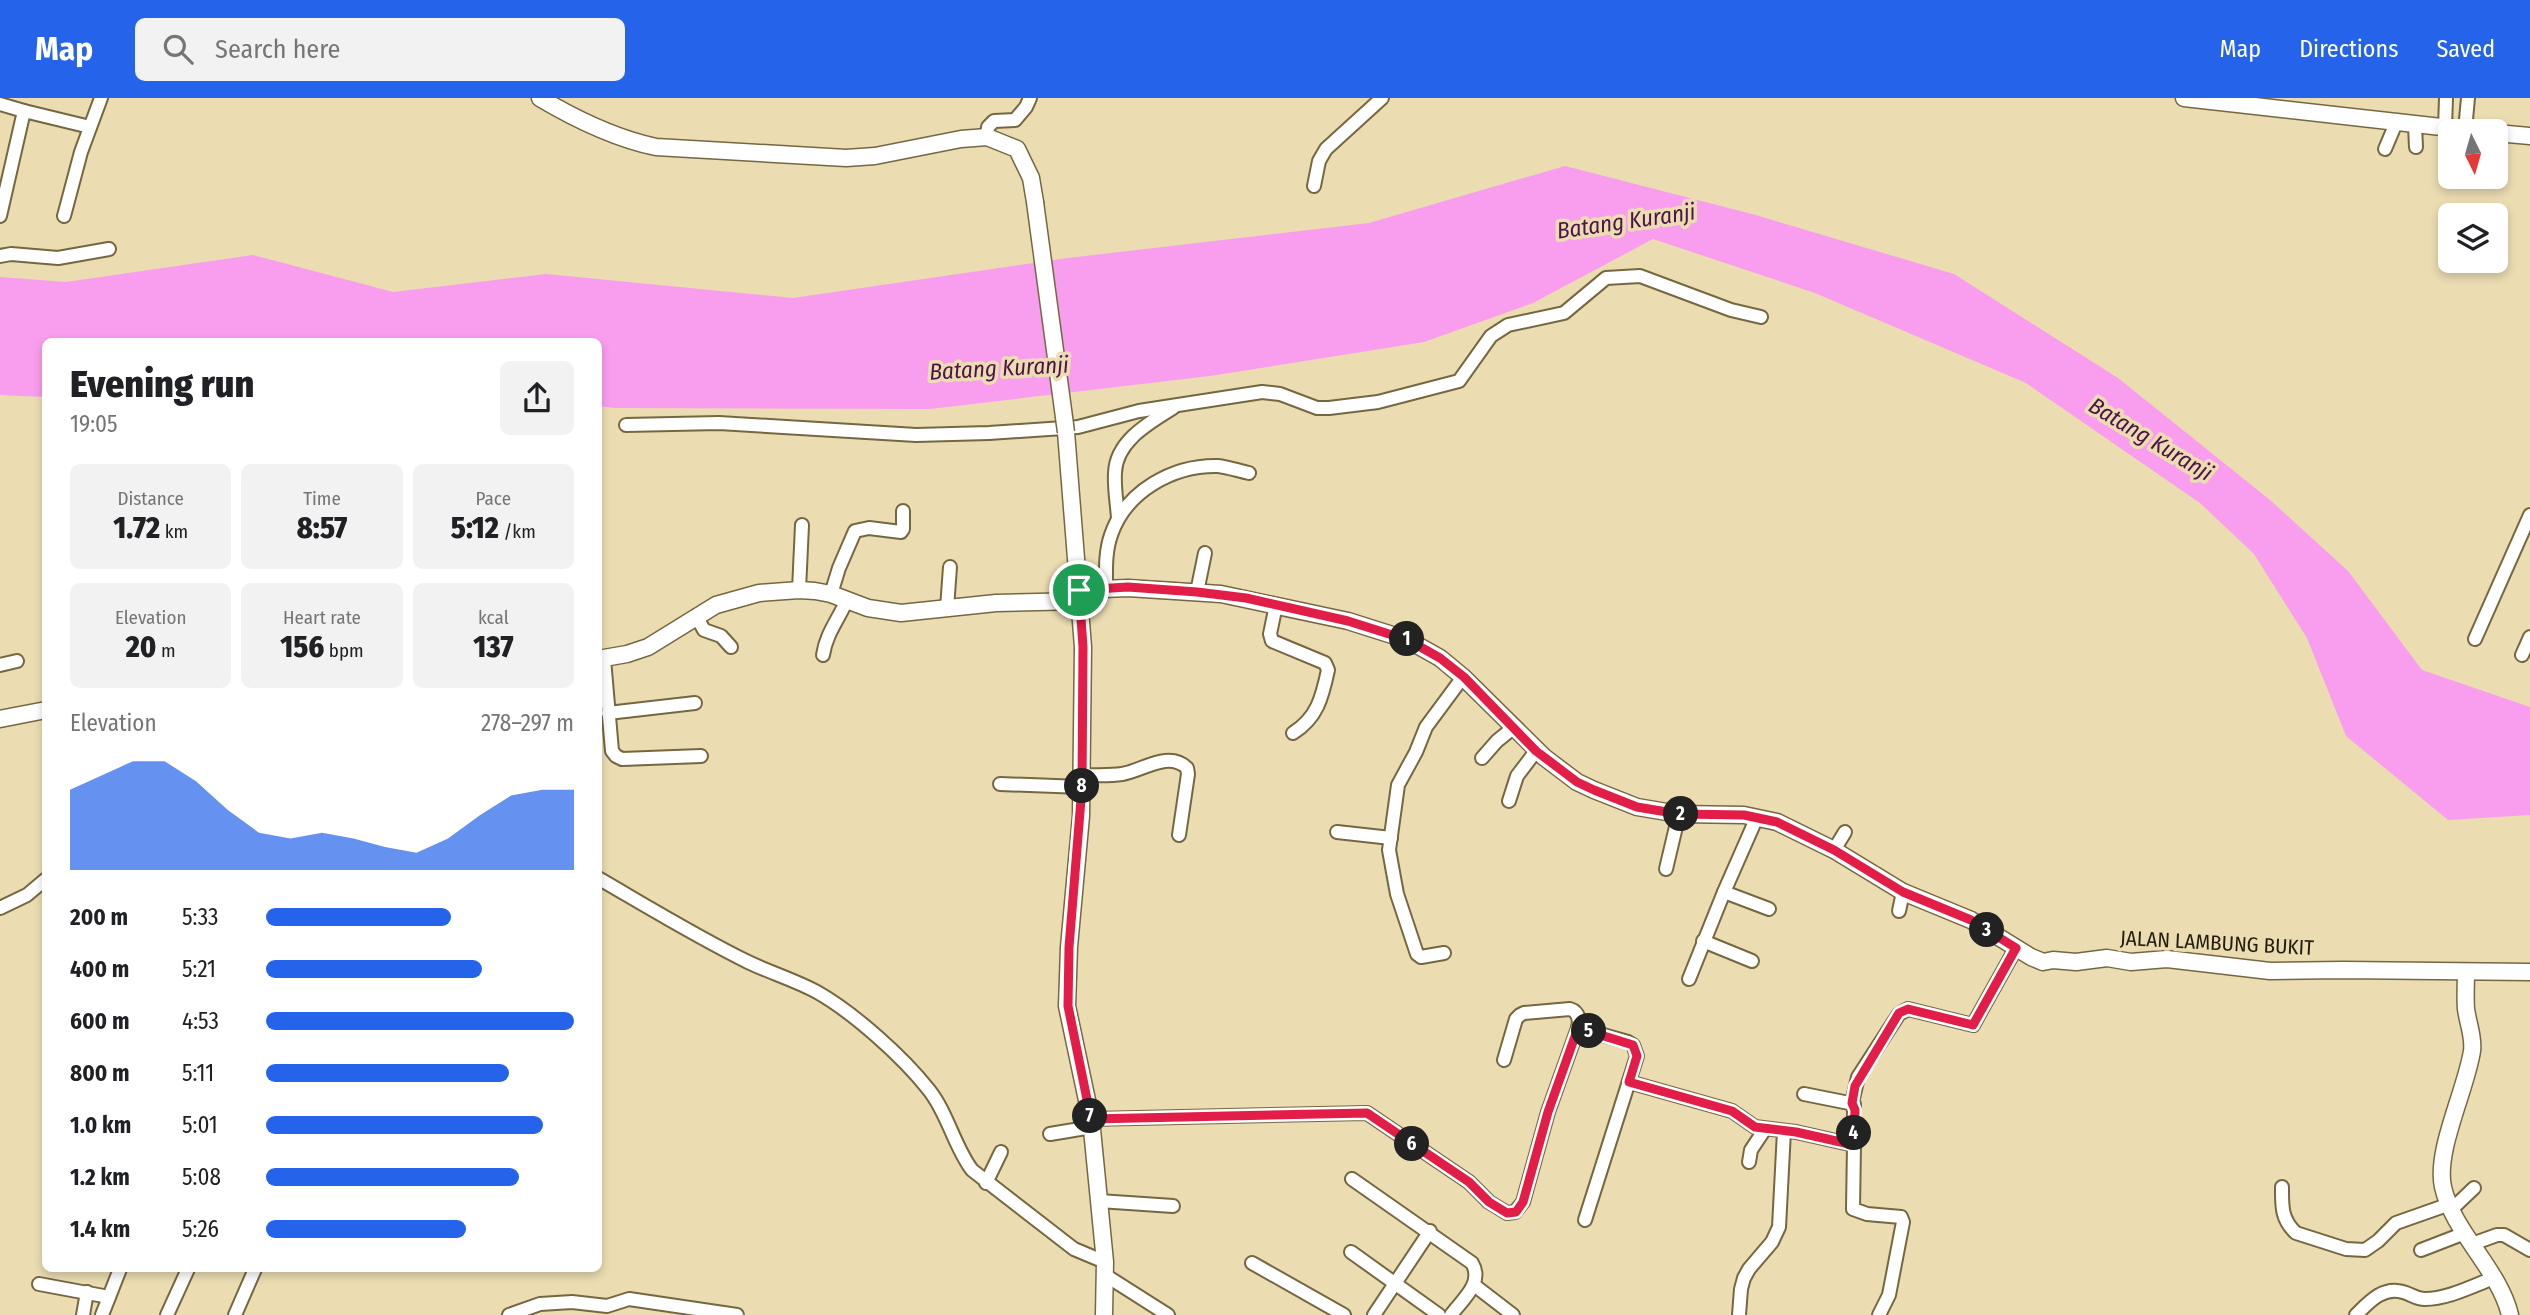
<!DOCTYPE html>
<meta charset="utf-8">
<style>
:root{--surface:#fff;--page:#f2f2f2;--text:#202124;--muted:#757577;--accent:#2563eb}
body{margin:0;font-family:"Fira Sans Condensed",sans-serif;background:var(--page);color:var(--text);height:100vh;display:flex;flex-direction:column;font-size:26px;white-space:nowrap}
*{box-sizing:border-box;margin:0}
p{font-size:23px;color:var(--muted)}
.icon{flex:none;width:38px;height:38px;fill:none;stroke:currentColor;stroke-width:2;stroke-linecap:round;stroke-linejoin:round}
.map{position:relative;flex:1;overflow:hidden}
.sheet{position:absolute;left:42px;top:240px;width:560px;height:934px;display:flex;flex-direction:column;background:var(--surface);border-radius:10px;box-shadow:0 4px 10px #0003}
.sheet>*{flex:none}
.needle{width:46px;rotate:175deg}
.controls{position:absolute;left:2438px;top:21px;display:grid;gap:14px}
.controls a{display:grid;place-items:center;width:70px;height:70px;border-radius:10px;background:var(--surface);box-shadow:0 4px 10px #0003;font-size:35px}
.pin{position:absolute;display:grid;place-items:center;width:60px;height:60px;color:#fff;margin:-30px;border:4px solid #fff;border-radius:50%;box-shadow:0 2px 7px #0007}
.km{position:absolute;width:35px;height:35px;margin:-18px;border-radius:50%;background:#222;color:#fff;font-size:19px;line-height:35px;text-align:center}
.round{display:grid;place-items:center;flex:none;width:74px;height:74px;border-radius:10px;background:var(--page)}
.headline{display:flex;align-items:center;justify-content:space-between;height:119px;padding:0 28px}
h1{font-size:38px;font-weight:800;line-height:52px}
.stats{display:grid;grid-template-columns:repeat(3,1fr);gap:10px;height:119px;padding:7px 28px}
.stats div{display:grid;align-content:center;border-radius:10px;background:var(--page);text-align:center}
.stats b{font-size:30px;font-weight:800}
.stats small{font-size:19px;font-weight:400}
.stats p{font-size:19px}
.chart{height:196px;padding:14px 28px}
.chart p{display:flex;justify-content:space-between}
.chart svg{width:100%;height:126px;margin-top:7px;fill:var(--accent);opacity:.7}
ul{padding:0 28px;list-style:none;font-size:23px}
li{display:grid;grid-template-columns:112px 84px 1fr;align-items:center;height:52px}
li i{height:18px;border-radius:9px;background:var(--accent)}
header{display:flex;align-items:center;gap:42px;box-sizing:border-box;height:98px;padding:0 35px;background:var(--accent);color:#fff}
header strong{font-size:33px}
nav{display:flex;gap:38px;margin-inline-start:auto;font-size:24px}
.search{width:490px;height:63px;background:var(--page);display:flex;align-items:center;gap:18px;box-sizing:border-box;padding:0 24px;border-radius:10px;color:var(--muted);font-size:26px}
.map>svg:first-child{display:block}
.water{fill:#f99def}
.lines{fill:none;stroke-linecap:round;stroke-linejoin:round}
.minor-casing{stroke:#756741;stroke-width:16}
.tertiary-casing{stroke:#756741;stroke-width:19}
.minor{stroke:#fff;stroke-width:12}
.tertiary{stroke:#fff;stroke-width:16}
.tertiary-bridge-casing{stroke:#756741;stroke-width:19;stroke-linecap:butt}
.tertiary-bridge{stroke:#fff;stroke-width:16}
.route-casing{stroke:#fff;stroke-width:14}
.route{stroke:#e11d48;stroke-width:9}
.labels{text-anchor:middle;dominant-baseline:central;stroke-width:7;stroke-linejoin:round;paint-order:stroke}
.street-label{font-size:21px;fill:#221d0d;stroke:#ebdcb2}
.water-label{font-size:23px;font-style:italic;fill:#4b1347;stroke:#ebdcb2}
</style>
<header>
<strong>Map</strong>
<div class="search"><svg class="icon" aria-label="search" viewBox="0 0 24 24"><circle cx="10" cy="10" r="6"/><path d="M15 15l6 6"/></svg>Search here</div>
<nav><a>Map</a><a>Directions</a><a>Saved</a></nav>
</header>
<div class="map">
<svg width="2530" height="1217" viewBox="0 0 2530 1217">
<rect width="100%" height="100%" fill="#ebdcb2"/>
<path class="water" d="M 1565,68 L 1752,116 L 1954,176 L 2118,280 L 2270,402 L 2348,473 L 2422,572 L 2530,609 L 2530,717 L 2448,722 L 2346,638 L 2307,540 L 2254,456 L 2200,405 L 2026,285 L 1815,195 L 1653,141 L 1533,205 L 1424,244 L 1210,278 L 930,311 L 615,310 L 599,308 L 598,243 L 46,243 L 45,299 L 0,297 L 0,179 L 66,184 L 253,157 L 393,194 L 546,176 L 793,200 L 1068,160 L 1369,125 Z"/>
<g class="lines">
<g class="minor-casing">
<g id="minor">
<path d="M 0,6 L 24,13 L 0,118"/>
<path d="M 24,13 L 90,29"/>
<path d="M 2415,28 L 2416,49"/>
<path d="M 2445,30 L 2446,0"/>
<path d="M 2465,32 L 2468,0"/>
<path d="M 987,39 L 988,29 L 994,23 L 1015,22 L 1026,9 L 1030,0"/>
<path d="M 2385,51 L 2396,25"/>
<path d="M 1314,88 L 1319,63 L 1326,51 L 1382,0"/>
<path d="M 64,118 L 81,54 L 101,0"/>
<path d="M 0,158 L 11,156 L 58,160 L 109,151"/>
<path d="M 626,327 L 719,325 L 916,337 L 989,335 L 1078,329 L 1139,313 L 1262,294 L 1280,296 L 1317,310 L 1329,310 L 1378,304 L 1459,283 L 1491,238 L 1508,227 L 1564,215 L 1606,180 L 1640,178 L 1731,212 L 1761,219"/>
<path d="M 1118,420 C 1117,405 1114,390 1115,375 C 1116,343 1149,325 1173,310"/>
<path d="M 1106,490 C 1106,472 1105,454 1111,437 C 1126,393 1173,367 1218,368 C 1228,369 1239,373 1249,375"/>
<path d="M 799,492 L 802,427"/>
<path d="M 1197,494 L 1205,455"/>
<path d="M 831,496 L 839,470 L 855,433 L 869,430 L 901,434 L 903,431 L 903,413"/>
<path d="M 1276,507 L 1270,536 L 1272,543 L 1325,565 L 1328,572 C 1322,600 1317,620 1293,635"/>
<path d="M 947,510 L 950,469"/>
<path d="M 696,518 L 704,532 L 721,538 L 731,549"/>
<path d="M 2475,541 L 2530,417"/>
<path d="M 823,557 C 826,536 838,522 847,502"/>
<path d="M 2522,557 L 2530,539"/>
<path d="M 604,561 L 612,653 L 616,658 L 622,661 L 701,658"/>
<path d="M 0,567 L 17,563"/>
<path d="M 608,615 L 695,605"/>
<path d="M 1482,660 L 1497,643 L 1513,630"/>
<path d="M 1081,677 C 1095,677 1109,678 1122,676 C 1142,673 1168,652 1187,670 L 1188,676 L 1179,737"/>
<path d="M 1000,686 L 1082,689"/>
<path d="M 1509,703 L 1517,678 L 1536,653"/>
<path d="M 1337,734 L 1391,740"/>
<path d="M 1834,752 L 1845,734"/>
<path d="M 1666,771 L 1679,716"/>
<path d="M 598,780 C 648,809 697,839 748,864 C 771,875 795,882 817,894 C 854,915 903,959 929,992 C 948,1016 954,1048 972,1072 L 1074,1151 L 1105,1164"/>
<path d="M 1724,794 L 1769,811"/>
<path d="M 0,810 L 27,797 L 46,781"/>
<path d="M 1899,813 L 1903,794"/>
<path d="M 1703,843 L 1752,863"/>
<path d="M 1444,855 L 1421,859 L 1417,856 L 1397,796 L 1389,752 L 1398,687 L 1416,654 L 1426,629 L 1463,579"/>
<path d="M 1689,881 L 1724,794 L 1757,719"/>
<path d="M 1578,930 L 1628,944 L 1633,947 L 1637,958 L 1585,1122"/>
<path d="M 1629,984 L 1732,1013 L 1755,1029 L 1796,1034 L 1854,1047 L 1853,1111 L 1867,1116 L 1901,1119 L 1903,1124 L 1889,1197 L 1879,1217"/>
<path d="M 1804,996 L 1854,1006 L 1854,1047"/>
<path d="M 1852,1005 L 1858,979 L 1899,916 L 1908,911 L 1973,927 L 2016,850"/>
<path d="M 1091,1021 L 1367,1015 L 1469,1084 L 1489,1104 L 1507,1115 L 1515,1114 L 1523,1104 L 1548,1014 L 1578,930 C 1580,922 1579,914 1570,911 L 1524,915 L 1520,917 L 1516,921 L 1504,962"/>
<path d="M 1050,1036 L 1092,1029"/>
<path d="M 1749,1064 L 1751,1052 L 1765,1031"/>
<path d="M 1352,1081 L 1472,1165 C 1484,1185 1462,1202 1451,1217"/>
<path d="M 986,1085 L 1001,1054"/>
<path d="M 2282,1089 C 2282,1108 2281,1121 2296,1135 L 2346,1151 L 2365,1152 L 2378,1143 L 2396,1125 L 2450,1106"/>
<path d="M 1099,1103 L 1173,1108"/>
<path d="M 2452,1111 L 2474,1090"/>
<path d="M 2472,1146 L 2497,1137 L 2504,1137 L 2530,1152"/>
<path d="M 2421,1152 L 2465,1135"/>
<path d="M 1351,1154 L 1439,1217"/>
<path d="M 1252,1165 L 1344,1217"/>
<path d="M 1105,1177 L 1168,1217"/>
<path d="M 39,1186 L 109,1199"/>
<path d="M 1474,1187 L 1513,1217"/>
<path d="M 83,1217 L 87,1194"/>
<path d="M 102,1217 L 120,1171"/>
<path d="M 167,1217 L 188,1171"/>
<path d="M 235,1217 L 255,1171"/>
<path d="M 509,1217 L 540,1206 L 572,1204 L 607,1208 L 629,1201 L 737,1217"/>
<path d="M 1374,1217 L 1430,1133"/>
<path d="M 1739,1217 L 1741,1191 L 1744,1180 L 1749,1171 L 1772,1144 L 1779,1129 L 1784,1033"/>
<path d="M 2356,1217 C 2369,1204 2383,1188 2403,1194 C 2411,1196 2416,1201 2425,1201 C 2448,1201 2472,1188 2494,1180"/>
</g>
</g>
<g class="tertiary-casing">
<g id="tertiary">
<path d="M 540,0 C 577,22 614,40 656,49 L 846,60 L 875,58 L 961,41 L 987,39 L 1017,51 L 1031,80 L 1035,104"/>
<path d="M 2184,0 L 2477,33"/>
<path d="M 2496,35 L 2530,38"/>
<path d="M 1066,334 L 1083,549 L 1081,718 L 1069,849 L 1067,908 L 1091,1021 L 1105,1164 L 1104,1217"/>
<path d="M 1079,492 L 1128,490 L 1221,496 L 1348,523 L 1408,542 L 1440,560 L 1463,579 L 1544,659 L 1577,684 L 1594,692 L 1637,709 L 1679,716 L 1744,717 L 1777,724 L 1834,752 L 1903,794 L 1971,822 L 2031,859 L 2043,864 L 2053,862 L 2076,864 L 2107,860 L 2131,864 L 2167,861 L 2270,873 L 2343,872 L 2530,874"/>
<path d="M 598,561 L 627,556 L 648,549 L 716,507 L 759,495 L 799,492 L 815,493 L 831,496 L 868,510 L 901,515 L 996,505 L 1080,503"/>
<path d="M 0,621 L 46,612"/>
<path d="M 2466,874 C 2466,886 2465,899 2466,911 C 2468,926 2474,939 2472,953 C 2466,992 2435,1053 2443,1089 C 2453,1134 2499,1171 2510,1217"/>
</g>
</g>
<use href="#minor" class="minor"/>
<use href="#tertiary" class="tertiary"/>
<g class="tertiary-bridge-casing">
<path id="tertiary-bridge" d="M 1035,104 L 1066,334"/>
</g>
<use href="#tertiary-bridge" class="tertiary-bridge"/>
</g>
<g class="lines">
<g class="route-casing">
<path id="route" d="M 1128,489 L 1197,494 L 1246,500 L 1348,523 L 1408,542 L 1440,560 L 1464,579 L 1536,653 L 1577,684 L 1594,692 L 1637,709 L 1679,716 L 1744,717 L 1777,724 L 1834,752 L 1903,794 L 1971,822 L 2016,850 L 1973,927 L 1908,911 L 1899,915 L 1855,988 L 1852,1005 L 1855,1012 L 1854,1047 L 1796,1034 L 1755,1029 L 1732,1013 L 1629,984 L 1637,958 L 1633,947 L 1578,930 L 1548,1014 L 1523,1104 L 1516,1114 L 1507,1115 L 1489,1104 L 1469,1084 L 1367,1015 L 1091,1021 L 1068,908 L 1069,849 L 1082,689 L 1083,549 L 1079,492 Z"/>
</g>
<use href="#route" class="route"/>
</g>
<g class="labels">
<g class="street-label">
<text transform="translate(2217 845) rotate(3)">JALAN LAMBUNG BUKIT</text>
</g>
<g class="water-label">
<text transform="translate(1626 123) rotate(-8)">Batang Kuranji</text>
<text transform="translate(999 270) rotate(-3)">Batang Kuranji</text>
<text transform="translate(2151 341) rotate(31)">Batang Kuranji</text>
</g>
</g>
</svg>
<div class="controls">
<a><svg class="needle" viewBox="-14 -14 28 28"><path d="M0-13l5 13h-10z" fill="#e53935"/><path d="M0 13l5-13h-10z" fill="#757577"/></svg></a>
<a><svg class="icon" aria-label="layers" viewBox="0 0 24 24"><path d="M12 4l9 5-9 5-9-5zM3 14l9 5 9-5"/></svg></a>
</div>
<div class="pin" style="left:1079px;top:492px;background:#1e9e55"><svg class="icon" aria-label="arrive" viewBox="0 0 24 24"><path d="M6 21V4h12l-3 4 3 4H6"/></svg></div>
<b class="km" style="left:1407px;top:541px">1</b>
<b class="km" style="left:1681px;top:716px">2</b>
<b class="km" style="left:1987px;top:832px">3</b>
<b class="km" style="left:1854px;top:1035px">4</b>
<b class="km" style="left:1589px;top:933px">5</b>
<b class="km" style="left:1412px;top:1046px">6</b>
<b class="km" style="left:1090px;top:1018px">7</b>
<b class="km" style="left:1082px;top:688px">8</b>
<section class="sheet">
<div class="headline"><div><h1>Evening run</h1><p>19:05</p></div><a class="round"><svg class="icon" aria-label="share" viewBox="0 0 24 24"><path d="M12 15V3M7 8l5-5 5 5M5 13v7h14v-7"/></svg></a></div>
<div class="stats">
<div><p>Distance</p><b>1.72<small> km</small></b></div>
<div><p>Time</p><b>8:57</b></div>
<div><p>Pace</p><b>5:12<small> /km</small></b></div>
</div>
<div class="stats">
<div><p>Elevation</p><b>20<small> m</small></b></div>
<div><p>Heart rate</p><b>156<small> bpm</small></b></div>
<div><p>kcal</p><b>137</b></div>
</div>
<div class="chart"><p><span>Elevation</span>278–297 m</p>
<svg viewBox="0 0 160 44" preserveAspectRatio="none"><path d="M0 44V16L10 11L20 6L30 6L40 13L50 23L60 31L70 33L80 31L90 33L100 36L110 38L120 33L130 25L140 18L150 16L160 16V44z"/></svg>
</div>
<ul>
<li><b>200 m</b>5:33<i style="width:60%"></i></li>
<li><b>400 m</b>5:21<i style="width:70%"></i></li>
<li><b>600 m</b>4:53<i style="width:100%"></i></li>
<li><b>800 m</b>5:11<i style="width:79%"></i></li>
<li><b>1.0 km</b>5:01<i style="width:90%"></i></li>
<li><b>1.2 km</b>5:08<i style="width:82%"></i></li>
<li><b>1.4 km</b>5:26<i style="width:65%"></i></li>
</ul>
</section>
</div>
